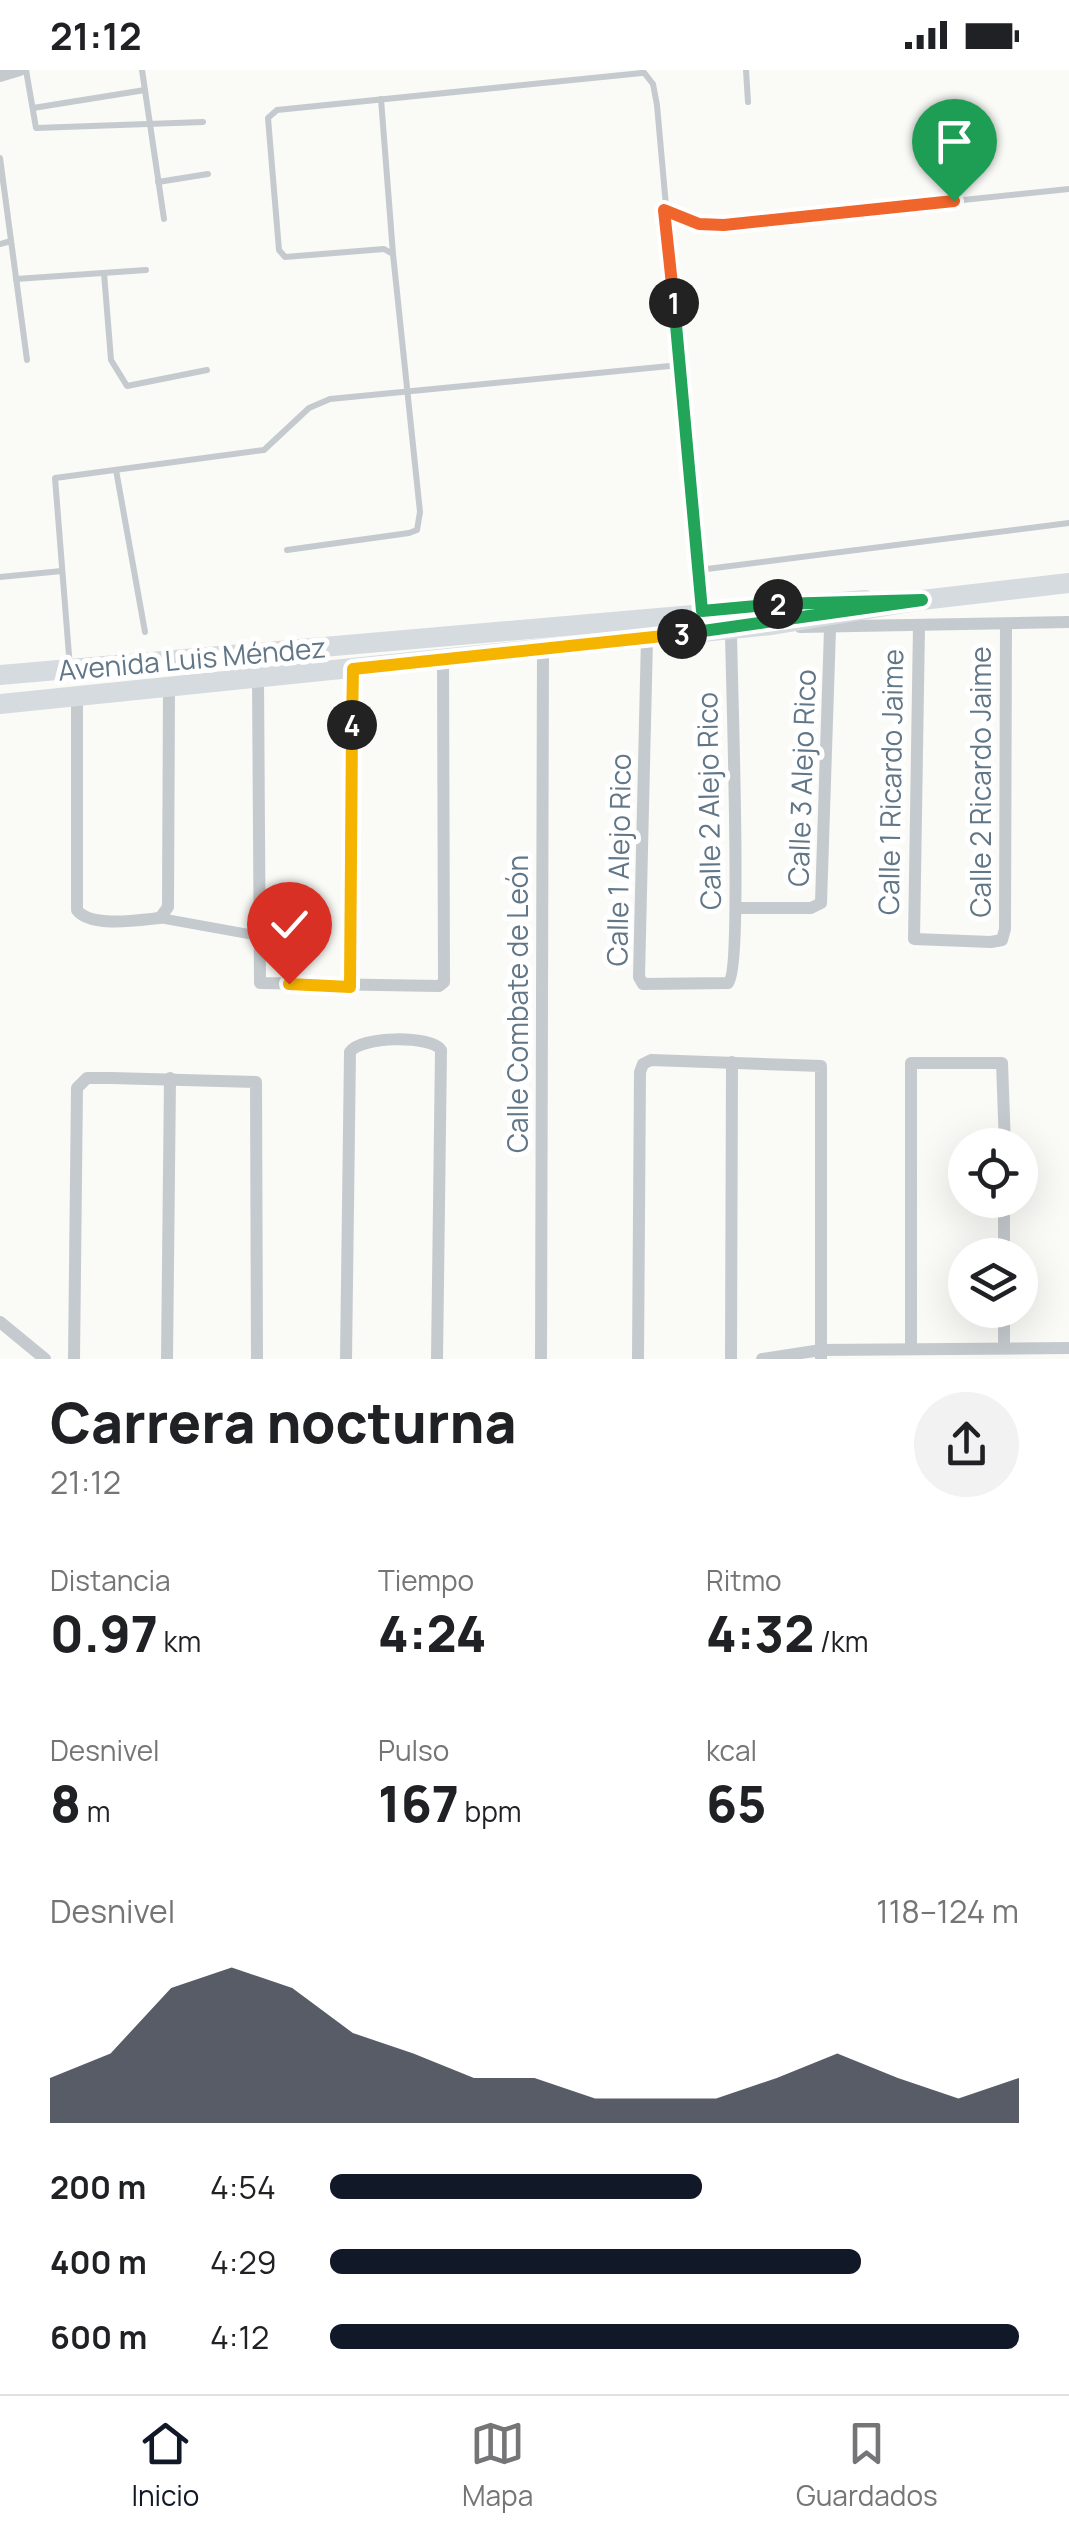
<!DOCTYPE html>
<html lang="es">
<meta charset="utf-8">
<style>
:root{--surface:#fff;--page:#f2f2f2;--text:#202124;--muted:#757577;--line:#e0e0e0;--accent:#111827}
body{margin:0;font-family:Manrope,sans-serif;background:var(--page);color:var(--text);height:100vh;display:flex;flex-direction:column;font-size:38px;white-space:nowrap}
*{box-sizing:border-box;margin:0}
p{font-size:32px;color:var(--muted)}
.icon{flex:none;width:55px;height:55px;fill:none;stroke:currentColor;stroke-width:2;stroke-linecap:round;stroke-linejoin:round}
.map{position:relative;height:1289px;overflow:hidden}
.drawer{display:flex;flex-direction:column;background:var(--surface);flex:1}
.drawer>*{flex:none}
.tools{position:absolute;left:948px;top:1058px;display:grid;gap:20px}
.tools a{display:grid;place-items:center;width:90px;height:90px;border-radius:50%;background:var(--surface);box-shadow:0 10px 40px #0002;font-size:50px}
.pin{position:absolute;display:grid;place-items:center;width:85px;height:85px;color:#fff;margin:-102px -42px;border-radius:50% 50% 50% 0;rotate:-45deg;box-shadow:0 0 10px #0007}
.pin .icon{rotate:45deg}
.km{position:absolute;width:50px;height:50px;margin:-25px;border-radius:50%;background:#222;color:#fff;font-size:28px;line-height:50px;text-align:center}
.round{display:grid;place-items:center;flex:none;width:105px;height:105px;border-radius:52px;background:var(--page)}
.head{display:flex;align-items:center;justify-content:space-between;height:170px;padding:0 50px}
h1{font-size:55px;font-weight:800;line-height:75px}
.figures{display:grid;grid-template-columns:repeat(3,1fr);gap:15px;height:170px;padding:10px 50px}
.figures div{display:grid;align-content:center}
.figures b{font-size:50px;font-weight:800}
.figures small{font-size:28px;font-weight:400}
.figures p{font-size:28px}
.chart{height:280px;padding:20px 50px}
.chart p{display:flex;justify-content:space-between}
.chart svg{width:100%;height:180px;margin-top:10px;fill:var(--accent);opacity:.7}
ul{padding:0 50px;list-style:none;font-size:32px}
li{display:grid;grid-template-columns:160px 120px 1fr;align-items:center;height:75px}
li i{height:25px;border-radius:12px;background:var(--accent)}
.status{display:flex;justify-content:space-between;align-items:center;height:70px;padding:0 50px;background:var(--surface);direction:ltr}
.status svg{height:28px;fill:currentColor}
.dock{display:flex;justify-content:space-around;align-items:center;height:140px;border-top:2px solid var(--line);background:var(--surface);font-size:28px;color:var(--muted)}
.dock a{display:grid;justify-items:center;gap:5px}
.dock .on{color:var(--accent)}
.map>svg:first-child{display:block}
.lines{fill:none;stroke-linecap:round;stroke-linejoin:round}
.service{stroke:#c5cace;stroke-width:6}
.pedestrian{stroke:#c5cace;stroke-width:10}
.minor{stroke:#c5cace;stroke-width:12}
.primary{stroke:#d6dbdf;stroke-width:20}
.split-1-casing{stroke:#fff;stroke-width:20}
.split-2-casing{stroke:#fff;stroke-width:20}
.split-3-casing{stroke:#fff;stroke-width:20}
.split-4-casing{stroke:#fff;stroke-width:20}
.split-5-casing{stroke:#fff;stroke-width:20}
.split-1{stroke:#f0652b;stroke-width:12}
.split-2{stroke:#22a559;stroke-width:12}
.split-3{stroke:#22a559;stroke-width:12}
.split-4{stroke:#f5b400;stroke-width:12}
.split-5{stroke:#f5b400;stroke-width:12}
.labels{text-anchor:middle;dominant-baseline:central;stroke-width:10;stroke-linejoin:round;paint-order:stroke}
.street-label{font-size:28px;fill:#617686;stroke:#fff}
</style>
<div class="status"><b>21:12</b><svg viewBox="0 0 49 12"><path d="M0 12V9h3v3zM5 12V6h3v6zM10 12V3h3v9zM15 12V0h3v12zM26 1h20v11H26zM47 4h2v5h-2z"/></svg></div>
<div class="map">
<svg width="1069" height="1289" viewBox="0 0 1069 1289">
<rect width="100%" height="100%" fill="#fafaf7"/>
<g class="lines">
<g class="service">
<path d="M 26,0 L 36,58 L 203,52"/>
<path d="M 142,0 L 164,149"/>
<path d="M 642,0 L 653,14 L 657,35 L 702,540"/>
<path d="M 746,0 L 748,32"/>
<path d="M 381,29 L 393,184"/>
<path d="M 33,38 L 145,20"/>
<path d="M 0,88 L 27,290"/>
<path d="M 158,112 L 208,104"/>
<path d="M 666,141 L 699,154 L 724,155 L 1069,119"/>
<path d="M 0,174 L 11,171"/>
<path d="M 104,203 L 111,290 L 127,316 L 207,300"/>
<path d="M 16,209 L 146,200"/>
<path d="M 116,400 L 145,562"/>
<path d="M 287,480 L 409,463 L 417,460 L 420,442 L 393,184 L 384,179 L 285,187 L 279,180 L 268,48 L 277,40 L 642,3"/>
<path d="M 699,500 L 1069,453"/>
<path d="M 0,507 L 62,501"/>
<path d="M 70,598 L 55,408 L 264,380 L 309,338 L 330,329 L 680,295"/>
</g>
<path class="pedestrian" d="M 160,848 L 259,866"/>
<g class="minor">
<path d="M 0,6 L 20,0"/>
<path d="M 919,556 L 914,869 L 991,872 L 1002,870 L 1005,859 L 1006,554"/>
<path d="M 800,557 L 1069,552"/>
<path d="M 647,568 L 639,907 L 643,914 L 728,913 C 743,901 731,602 731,559"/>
<path d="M 258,609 L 260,913 L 439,916 L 444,912 L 443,589"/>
<path d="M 77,627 L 77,840 C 90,858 139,850 160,848 L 168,837 L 169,618"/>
<path d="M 736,838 L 811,838 L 821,833 L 830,559"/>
<path d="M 350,917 L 353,599"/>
<path d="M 1004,1185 L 1004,1130"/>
<path d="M 0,1252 L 45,1289"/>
<path d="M 911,1278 L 911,993 L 1002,993 L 1005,1075"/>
<path d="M 1004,1278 L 1004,1240"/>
<path d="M 74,1289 L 77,1018 L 87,1008 L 111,1008 L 256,1012 L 257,1289"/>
<path d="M 167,1289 L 170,1008"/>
<path d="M 346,1289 L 350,982 C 360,966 431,965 441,980 L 437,1289"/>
<path d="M 541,1289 L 543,579"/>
<path d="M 638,1289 L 640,1002 L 643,994 L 651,990 L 821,996 L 821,1289"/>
<path d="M 731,1289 L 732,992"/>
<path d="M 762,1289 L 821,1280 L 1069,1278"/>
</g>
<g class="primary">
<path d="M 0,605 L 865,530"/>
<path d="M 0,634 L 772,555 L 922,530 L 1069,513"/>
</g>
</g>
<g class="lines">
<g class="split-1-casing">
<path id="split-1" d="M 674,233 L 664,140 L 699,154 L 724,155 L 954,131"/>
</g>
<g class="split-2-casing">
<path id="split-2" d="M 674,233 L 702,541 L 778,534"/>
</g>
<g class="split-3-casing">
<path id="split-3" d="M 682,564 L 922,530 L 778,534"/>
</g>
<g class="split-4-casing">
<path id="split-4" d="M 352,655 L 353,599 L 682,564"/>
</g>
<g class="split-5-casing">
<path id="split-5" d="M 289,914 L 350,917 L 352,655"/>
</g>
<use href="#split-1" class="split-1"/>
<use href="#split-2" class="split-2"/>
<use href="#split-3" class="split-3"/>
<use href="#split-4" class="split-4"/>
<use href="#split-5" class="split-5"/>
</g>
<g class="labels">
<g class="street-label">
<text transform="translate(192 588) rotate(-5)">Avenida Luis Méndez</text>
<text transform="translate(801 708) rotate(-88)">Calle 3 Alejo Rico</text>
<text transform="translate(890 712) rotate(-89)">Calle 1 Ricardo Jaime</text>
<text transform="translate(980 712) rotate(-90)">Calle 2 Ricardo Jaime</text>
<text transform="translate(708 731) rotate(-91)">Calle 2 Alejo Rico</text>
<text transform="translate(618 790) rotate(-89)">Calle 1 Alejo Rico</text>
<text transform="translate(517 934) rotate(-90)">Calle Combate de León</text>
</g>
</g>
</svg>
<div class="tools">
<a><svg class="icon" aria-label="locate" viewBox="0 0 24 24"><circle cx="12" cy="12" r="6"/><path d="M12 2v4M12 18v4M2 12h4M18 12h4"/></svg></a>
<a><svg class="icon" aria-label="layers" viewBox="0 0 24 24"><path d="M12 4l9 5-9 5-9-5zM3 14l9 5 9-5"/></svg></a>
</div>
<div class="pin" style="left:954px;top:131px;background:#1e9e55"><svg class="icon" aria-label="arrive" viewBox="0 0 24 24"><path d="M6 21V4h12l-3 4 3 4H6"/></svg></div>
<div class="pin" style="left:289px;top:914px;background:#d93025"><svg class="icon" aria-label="check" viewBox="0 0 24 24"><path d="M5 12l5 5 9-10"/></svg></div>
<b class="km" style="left:674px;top:233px">1</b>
<b class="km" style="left:778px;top:534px">2</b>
<b class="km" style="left:682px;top:564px">3</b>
<b class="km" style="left:352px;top:655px">4</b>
</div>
<section class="drawer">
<div class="head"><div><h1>Carrera nocturna</h1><p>21:12</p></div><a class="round"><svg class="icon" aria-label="share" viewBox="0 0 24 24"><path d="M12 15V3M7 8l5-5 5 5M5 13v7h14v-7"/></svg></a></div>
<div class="figures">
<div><p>Distancia</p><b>0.97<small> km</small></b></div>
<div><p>Tiempo</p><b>4:24</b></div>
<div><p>Ritmo</p><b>4:32<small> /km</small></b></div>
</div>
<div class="figures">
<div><p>Desnivel</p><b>8<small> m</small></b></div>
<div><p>Pulso</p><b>167<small> bpm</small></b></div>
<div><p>kcal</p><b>65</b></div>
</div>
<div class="chart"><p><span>Desnivel</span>118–124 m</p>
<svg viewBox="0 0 160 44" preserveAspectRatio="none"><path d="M0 44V33L10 27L20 11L30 6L40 11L50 22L60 27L70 33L80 33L90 38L100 38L110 38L120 33L130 27L140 33L150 38L160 33V44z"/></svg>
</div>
<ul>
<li><b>200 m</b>4:54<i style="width:54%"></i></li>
<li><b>400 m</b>4:29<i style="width:77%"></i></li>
<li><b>600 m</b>4:12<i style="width:100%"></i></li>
</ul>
</section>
<nav class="dock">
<a class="on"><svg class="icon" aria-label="home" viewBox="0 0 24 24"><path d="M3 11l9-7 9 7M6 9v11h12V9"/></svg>Inicio</a>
<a><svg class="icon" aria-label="map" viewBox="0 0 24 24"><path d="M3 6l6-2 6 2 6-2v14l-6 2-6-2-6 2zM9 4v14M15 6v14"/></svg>Mapa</a>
<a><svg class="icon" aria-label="saved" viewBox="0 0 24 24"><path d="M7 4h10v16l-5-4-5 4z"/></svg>Guardados</a>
</nav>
